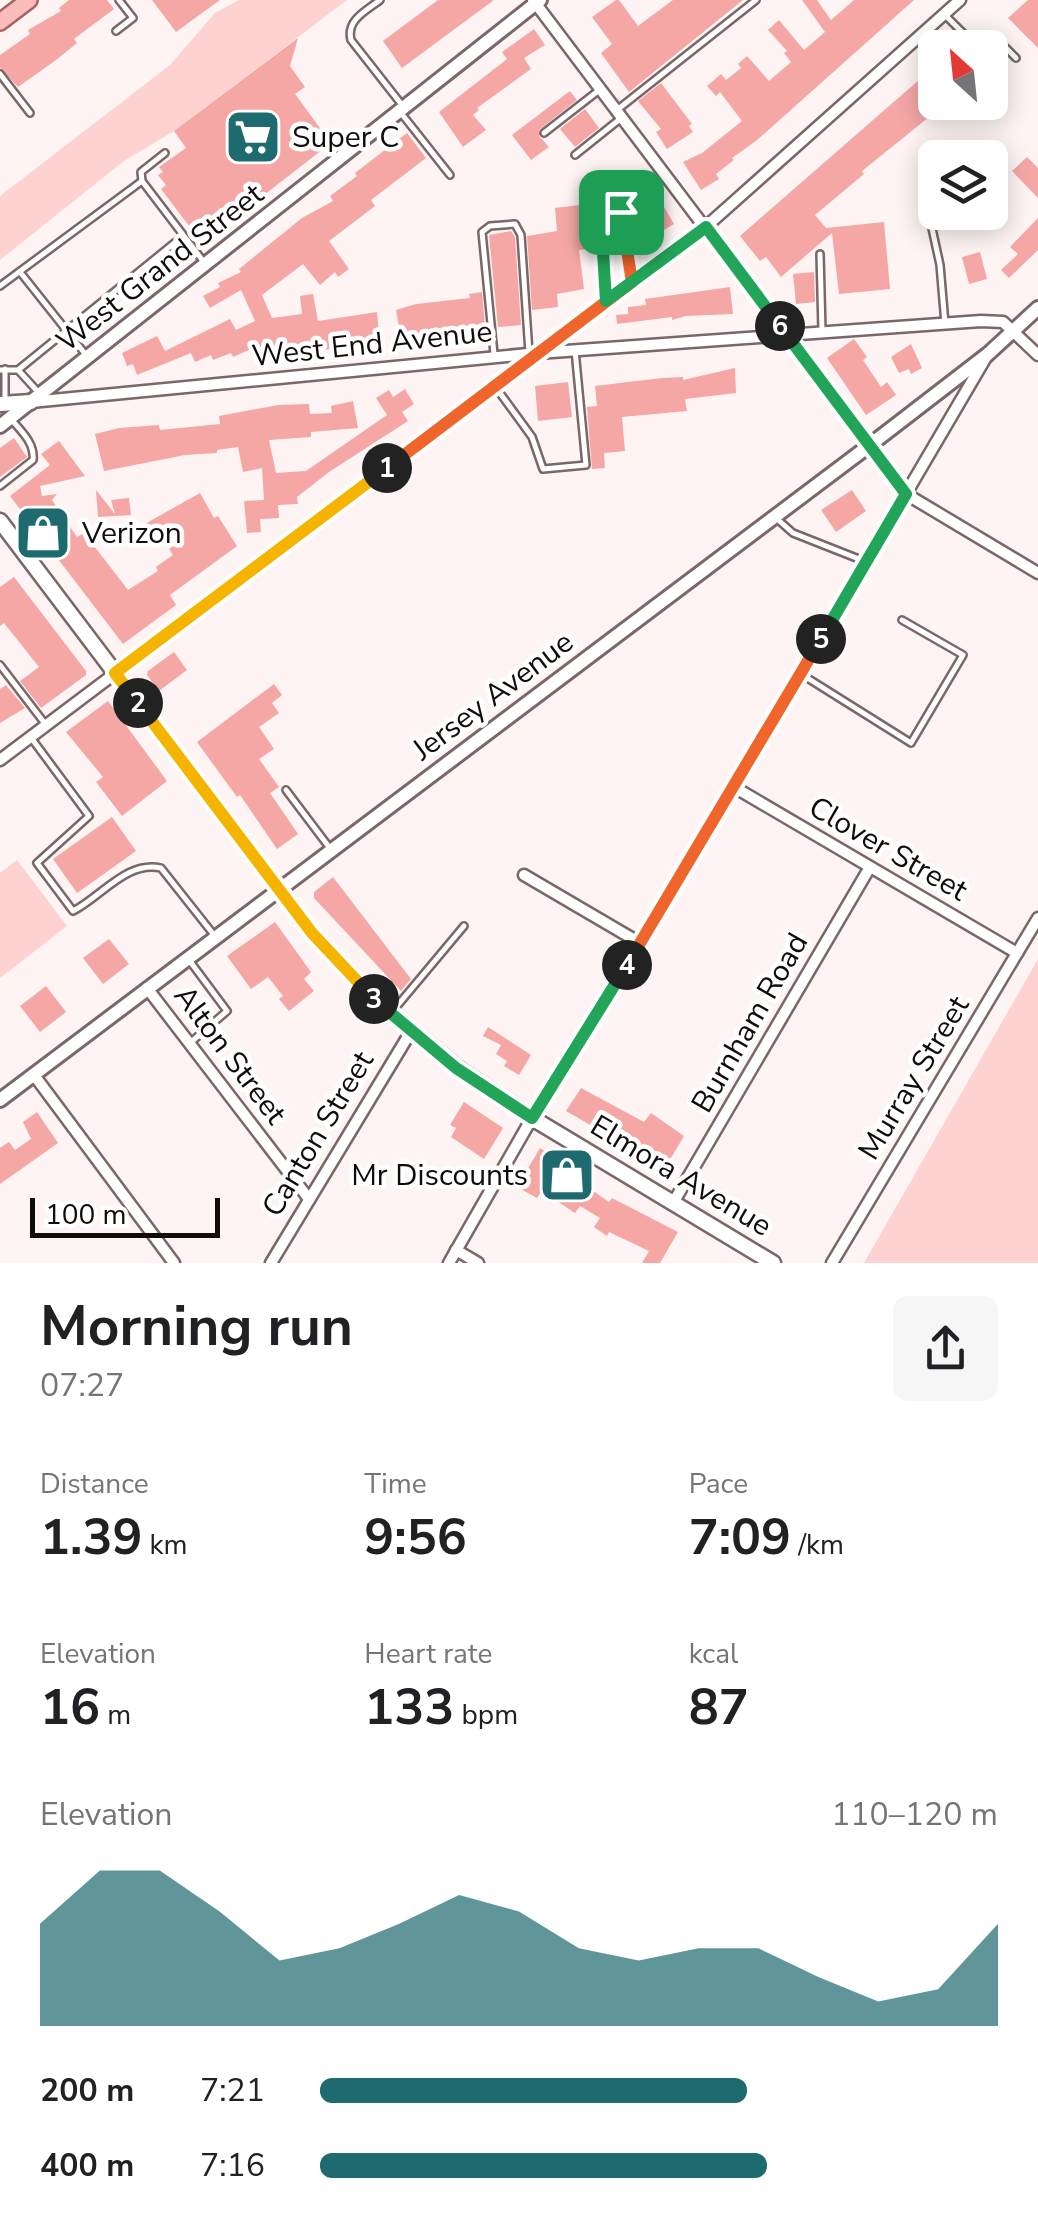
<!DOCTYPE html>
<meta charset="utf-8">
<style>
:root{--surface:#fff;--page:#f6f6f6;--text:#202124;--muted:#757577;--accent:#1e6b6f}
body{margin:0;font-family:"Nunito Sans",sans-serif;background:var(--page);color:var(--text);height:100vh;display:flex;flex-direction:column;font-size:38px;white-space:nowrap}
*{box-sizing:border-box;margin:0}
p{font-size:32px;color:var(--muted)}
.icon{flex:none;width:55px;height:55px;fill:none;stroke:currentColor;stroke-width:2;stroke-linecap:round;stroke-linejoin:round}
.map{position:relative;height:1263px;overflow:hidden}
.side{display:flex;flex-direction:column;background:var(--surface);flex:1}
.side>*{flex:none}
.needle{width:65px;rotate:333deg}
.tools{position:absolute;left:918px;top:30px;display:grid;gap:20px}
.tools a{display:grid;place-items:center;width:90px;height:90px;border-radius:15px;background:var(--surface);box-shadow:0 5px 25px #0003;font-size:50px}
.scale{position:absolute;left:30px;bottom:25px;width:190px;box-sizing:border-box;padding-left:10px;border:5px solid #120b0b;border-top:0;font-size:28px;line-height:35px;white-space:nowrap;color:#120b0b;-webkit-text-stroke:8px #fff;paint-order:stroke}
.pin{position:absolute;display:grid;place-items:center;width:85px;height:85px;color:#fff;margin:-42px;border-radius:20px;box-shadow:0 5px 15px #0006}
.km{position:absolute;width:50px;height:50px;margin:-25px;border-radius:50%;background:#222;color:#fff;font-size:28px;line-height:50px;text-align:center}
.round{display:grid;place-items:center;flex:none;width:105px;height:105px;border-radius:15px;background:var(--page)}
.head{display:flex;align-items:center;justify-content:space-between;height:170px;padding:0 40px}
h1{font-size:55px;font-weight:700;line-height:75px}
.figures{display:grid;grid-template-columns:repeat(3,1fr);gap:15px;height:170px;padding:10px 40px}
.figures div{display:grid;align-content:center}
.figures b{font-size:50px;font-weight:700}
.figures small{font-size:28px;font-weight:400}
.figures p{font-size:28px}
.chart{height:280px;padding:20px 40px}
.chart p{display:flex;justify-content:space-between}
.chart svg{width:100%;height:180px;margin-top:10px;fill:var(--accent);opacity:.7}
ul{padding:0 40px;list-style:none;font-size:32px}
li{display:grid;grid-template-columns:160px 120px 1fr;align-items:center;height:75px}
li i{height:25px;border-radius:12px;background:var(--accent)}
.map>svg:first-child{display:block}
.green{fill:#fed2d1}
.building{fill:#f5a7a6}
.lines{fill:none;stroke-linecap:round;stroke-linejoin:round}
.service-casing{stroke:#7a6767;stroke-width:10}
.minor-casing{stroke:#7a6767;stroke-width:15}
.tertiary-casing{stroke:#7a6767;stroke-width:18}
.secondary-casing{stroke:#7a6767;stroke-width:19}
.primary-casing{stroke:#a86161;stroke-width:20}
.service{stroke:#fff;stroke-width:5}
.minor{stroke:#fff;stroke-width:10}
.tertiary{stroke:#fff;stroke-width:12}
.secondary{stroke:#fff;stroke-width:14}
.primary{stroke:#fbbcbc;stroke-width:15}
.split-1-casing{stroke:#fff;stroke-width:20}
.split-2-casing{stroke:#fff;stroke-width:20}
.split-3-casing{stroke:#fff;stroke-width:20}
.split-4-casing{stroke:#fff;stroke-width:20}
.split-5-casing{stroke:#fff;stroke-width:20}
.split-6-casing{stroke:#fff;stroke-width:20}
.split-7-casing{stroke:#fff;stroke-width:20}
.split-1{stroke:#f0652b;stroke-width:12}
.split-2{stroke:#f5b400;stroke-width:12}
.split-3{stroke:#f5b400;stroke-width:12}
.split-4{stroke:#22a559;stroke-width:12}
.split-5{stroke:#f0652b;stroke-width:12}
.split-6{stroke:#22a559;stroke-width:12}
.split-7{stroke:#22a559;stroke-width:12}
.labels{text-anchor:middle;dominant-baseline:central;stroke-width:9;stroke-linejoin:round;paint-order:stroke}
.poi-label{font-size:30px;fill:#120b0b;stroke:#fff;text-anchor:start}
.street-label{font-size:30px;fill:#120b0b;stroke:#fff}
</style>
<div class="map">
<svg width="1038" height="1263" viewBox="0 0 1038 1263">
<rect width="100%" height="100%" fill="#fdf4f3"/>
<g class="green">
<path d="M 239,0 L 347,0 L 174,131 L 124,161 L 0,260 L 0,196 L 170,65 L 215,13 Z"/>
<path d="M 17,860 L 67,926 L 0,978 L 0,873 Z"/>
<path d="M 1038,959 L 1038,1263 L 864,1263 Z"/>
</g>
<g class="building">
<path d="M 69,0 L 107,0 L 114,9 L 74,39 L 77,43 L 56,60 L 18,87 L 0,68 L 0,55 L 30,34 L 28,30 L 61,11 L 59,8 Z"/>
<path d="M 152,0 L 220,0 L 176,32 Z"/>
<path d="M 438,0 L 494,0 L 402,68 L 383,41 Z"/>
<path d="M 616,0 L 619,0 L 638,26 L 673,0 L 743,0 L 629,92 L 601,53 L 612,44 L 592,17 Z"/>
<path d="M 802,0 L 817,0 L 831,20 L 854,0 L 914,0 L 756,141 L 732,158 L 734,160 L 716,174 L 719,179 L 701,190 L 683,162 L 702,153 L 742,121 L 720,92 L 716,96 L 707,86 L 721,74 L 726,80 L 741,68 L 738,64 L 747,56 L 769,81 L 791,62 L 784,53 L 787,51 L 768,30 L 779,20 L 804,50 L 825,32 Z"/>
<path d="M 1028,0 L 1038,0 L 1038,48 L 1008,18 Z"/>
<path d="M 534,29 L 545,45 L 524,58 L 531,69 L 477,108 L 479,110 L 473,115 L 486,130 L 463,147 L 439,112 L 507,59 L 502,52 Z"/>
<path d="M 298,38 L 290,66 L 305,87 L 295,94 L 331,143 L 202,243 L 161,189 L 166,185 L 158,175 L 163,172 L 159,167 L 186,148 L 174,131 Z"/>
<path d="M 935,66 L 935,103 L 939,109 L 862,171 L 864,174 L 815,215 L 826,228 L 884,222 L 890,289 L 839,294 L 832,233 L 781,277 L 766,257 L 760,261 L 740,236 Z"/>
<path d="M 661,83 L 692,124 L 689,126 L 693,132 L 667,149 L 656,132 L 661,129 L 638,101 Z"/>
<path d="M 570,91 L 577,100 L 539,130 L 539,136 L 549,147 L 531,160 L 512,135 Z"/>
<path d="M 585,109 L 599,128 L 575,147 L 560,129 Z"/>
<path d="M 407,133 L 426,158 L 371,200 L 375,206 L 329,241 L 349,269 L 338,277 L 335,272 L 320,285 L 303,264 L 262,295 L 272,318 L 302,314 L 300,296 L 313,294 L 318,321 L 377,312 L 380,345 L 272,354 L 271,347 L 252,356 L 249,350 L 233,357 L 231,353 L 213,360 L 211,355 L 195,362 L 191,353 L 137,375 L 133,364 L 127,366 L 122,353 L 157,336 L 165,351 L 230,319 L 236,330 L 255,321 L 241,290 L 210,308 L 203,296 L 220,287 L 218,283 L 241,272 L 239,269 L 302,218 L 333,201 L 330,196 L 357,176 L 355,173 Z"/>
<path d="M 1027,157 L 1038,168 L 1038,198 L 1012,171 Z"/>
<path d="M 627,170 L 637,186 L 615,200 L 605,184 Z"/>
<path d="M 660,200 L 674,224 L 656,235 L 641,212 Z"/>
<path d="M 580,205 L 582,228 L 592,227 L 595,248 L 579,250 L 584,289 L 557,294 L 558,307 L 532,310 L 527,236 L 557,231 L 555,208 Z"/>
<path d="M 1038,218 L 1038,250 L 1009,278 L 1001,270 L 1018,254 L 1010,247 Z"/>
<path d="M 511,231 L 515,237 L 521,325 L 498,327 L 489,235 Z"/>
<path d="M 980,252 L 987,279 L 969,284 L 962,257 Z"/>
<path d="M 814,272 L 815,302 L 796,304 L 793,274 Z"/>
<path d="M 730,287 L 733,314 L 686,316 L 672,320 L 672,317 L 617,324 L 616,315 L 628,314 L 628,307 L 646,305 L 645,299 Z"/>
<path d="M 482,292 L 485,327 L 467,329 L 468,333 L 402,343 L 396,310 L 416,304 L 470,298 L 469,294 Z"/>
<path d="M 854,339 L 867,357 L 863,360 L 881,387 L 887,382 L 896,395 L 866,415 L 827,358 Z"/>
<path d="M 911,344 L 922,368 L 911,374 L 909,369 L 899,373 L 891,357 Z"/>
<path d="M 735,368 L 736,393 L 685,399 L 687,411 L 622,417 L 625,451 L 604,453 L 605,468 L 592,469 L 587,407 L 597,406 L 595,386 L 662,378 L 683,377 L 683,380 Z"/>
<path d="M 568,382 L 572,417 L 538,421 L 535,386 Z"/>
<path d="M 405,389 L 414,404 L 402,412 L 408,421 L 329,472 L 297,497 L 298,504 L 278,505 L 279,518 L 260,519 L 261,532 L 247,533 L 244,501 L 264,500 L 262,468 L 243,472 L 238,447 L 217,450 L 217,453 L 185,455 L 104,471 L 95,434 L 119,428 L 159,425 L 160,430 L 220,424 L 219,416 L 278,405 L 309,404 L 310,414 L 332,413 L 331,406 L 353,401 L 358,428 L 311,432 L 311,437 L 269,440 L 276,473 L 306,471 L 387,415 L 376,398 L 389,390 L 393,397 Z"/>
<path d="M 14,438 L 27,457 L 0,477 L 0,448 Z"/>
<path d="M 59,441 L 85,476 L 40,486 L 42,496 L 57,494 L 52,500 L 77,537 L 84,533 L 128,590 L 158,571 L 156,567 L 173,555 L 169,549 L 181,540 L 169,523 L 133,545 L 127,534 L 200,493 L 214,518 L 218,516 L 237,546 L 170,595 L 176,605 L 123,644 L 10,496 L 50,465 L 41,454 Z"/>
<path d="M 96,490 L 115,514 L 111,500 L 129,498 L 131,515 L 98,517 Z"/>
<path d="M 852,490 L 866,511 L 836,532 L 821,510 Z"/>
<path d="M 14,577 L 86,671 L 86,675 L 41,708 L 20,681 L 39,667 L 4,623 L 0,626 L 0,587 Z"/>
<path d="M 174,652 L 187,670 L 159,691 L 147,675 L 148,671 Z"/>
<path d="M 274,684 L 282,695 L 272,703 L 279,713 L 259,727 L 274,749 L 259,759 L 279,787 L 270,793 L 298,834 L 277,849 L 240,795 L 237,797 L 197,742 Z"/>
<path d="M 6,685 L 25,708 L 0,723 L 0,689 Z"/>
<path d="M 108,701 L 167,781 L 122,816 L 96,782 L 103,777 L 66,732 Z"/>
<path d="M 112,817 L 136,851 L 77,893 L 53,859 Z"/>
<path d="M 333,877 L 411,979 L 401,991 L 314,898 L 314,892 Z"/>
<path d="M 275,922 L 311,972 L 304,979 L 314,991 L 289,1011 L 279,999 L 283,996 L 268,977 L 251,989 L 227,956 Z"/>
<path d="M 109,939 L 129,964 L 103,984 L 83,958 Z"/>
<path d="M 46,986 L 66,1012 L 40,1032 L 20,1006 Z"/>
<path d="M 488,1027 L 531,1055 L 519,1075 L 504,1066 L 507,1061 L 496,1054 L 501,1045 L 483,1036 Z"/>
<path d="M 581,1088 L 644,1122 L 651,1113 L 684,1136 L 665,1168 L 566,1111 Z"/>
<path d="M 464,1102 L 503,1128 L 484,1159 L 451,1137 L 456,1128 L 450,1125 Z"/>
<path d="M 37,1112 L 58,1143 L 0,1184 L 0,1148 L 9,1142 L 15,1150 L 31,1139 L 23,1122 Z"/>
<path d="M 540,1148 L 555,1158 L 552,1162 L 609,1202 L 612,1198 L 678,1232 L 660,1263 L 642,1263 L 649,1251 L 609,1232 L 607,1236 L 594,1227 L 600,1218 L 580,1206 L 575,1213 L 542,1191 L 537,1198 L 517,1187 Z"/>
</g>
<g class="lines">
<g class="service-casing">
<g id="service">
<path d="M 380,0 C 366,11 346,20 351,40 L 402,105"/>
<path d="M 946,16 L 978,48"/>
<path d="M 116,31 L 133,18 L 119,0"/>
<path d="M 983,48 L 995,37 L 1016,58"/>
<path d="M 0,74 L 30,113"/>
<path d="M 617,110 L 756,0"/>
<path d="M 401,113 L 450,175"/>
<path d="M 544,133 L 598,91"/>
<path d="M 575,155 L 620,119"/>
<path d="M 142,181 L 141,172 L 165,153"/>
<path d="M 928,210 L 940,265 L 945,324"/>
<path d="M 820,254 L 822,331"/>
<path d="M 20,272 L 86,355"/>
<path d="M 0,286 L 142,181 L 203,261"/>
<path d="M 607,301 L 601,219 L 606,214 L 617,211 L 623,215 L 631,282"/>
<path d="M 494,354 L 482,232 L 490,226 L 515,224 L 521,235 L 529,353"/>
<path d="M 5,369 L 5,401"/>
<path d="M 0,370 L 18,370 L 183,236"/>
<path d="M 19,371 L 38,392"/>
<path d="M 497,389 L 532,437 L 543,469 L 586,465 L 575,350"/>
<path d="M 0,486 L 33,460 C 35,443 21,431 10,418"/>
<path d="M 776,518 L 793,533 L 864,561"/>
<path d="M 0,665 L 46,725"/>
<path d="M 801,674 L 911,743 L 963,655 L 902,620"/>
<path d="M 32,739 L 89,816 L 37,863 L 73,911 C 101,897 127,860 161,868 L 214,935"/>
<path d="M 286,790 L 329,847"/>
<path d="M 189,960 L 227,1011 L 190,1043"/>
<path d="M 392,1012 L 464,926"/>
</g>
</g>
<g class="minor-casing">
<g id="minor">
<path d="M 533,0 L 906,494 L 1038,573"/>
<path d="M 31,402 L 538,353 L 981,321 L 1003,322 L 1038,355"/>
<path d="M 0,760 L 691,240 L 960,0"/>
<path d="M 734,787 L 1017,953"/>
<path d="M 524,875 L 640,943"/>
<path d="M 147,988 L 309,1199"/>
<path d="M 34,1075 L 174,1263"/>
<path d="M 673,1203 L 870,867"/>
<path d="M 456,1250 L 478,1263"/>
<path d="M 271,1263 L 410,1033"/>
<path d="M 449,1263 L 532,1118 L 734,787 L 985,359"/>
<path d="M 832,1263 L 1038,918"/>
</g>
</g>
<g class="tertiary-casing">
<g id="tertiary">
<path d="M 0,426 L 540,0"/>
<path d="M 0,1100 L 870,445 L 988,354 L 1038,308"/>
</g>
</g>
<g class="secondary-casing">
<g id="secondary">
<path d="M 0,404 L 31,402"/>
<path d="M 0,521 L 312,933 L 375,1000 L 457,1068 L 532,1118 L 773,1263"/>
</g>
</g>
<g class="primary-casing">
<path id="primary" d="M 0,22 L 29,0"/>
</g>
<use href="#service" class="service"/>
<use href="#minor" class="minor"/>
<use href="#tertiary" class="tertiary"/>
<use href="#secondary" class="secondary"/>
<use href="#primary" class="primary"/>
</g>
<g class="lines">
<g class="split-1-casing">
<path id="split-1" d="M 387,468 L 632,282 L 621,212"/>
</g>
<g class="split-2-casing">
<path id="split-2" d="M 138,703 L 115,673 L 387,468"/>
</g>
<g class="split-3-casing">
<path id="split-3" d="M 138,703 L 312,933 L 374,999"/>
</g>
<g class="split-4-casing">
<path id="split-4" d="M 374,999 L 456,1068 L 532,1118 L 627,965"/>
</g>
<g class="split-5-casing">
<path id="split-5" d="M 627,965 L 821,639"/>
</g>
<g class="split-6-casing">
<path id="split-6" d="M 780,326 L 906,494 L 821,639"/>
</g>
<g class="split-7-casing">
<path id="split-7" d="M 621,212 L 606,214 L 601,219 L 606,301 L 706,227 L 780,326"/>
</g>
<use href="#split-1" class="split-1"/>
<use href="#split-2" class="split-2"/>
<use href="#split-3" class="split-3"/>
<use href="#split-4" class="split-4"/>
<use href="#split-5" class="split-5"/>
<use href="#split-6" class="split-6"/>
<use href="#split-7" class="split-7"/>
</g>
<defs>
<g id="supermarket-square" transform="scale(2.875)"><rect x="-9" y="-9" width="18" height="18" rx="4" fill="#1e6b6f" stroke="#fff"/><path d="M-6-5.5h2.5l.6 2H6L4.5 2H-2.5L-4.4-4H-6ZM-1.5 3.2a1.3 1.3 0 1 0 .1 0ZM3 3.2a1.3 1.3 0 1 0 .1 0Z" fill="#fff"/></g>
<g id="shop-square" transform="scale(2.875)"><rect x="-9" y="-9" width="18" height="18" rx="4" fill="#1e6b6f" stroke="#fff"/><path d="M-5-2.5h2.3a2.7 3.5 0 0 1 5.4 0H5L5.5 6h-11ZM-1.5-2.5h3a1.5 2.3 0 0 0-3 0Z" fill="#fff"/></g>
</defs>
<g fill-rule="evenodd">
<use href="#supermarket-square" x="253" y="137"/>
<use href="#shop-square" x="43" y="533"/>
<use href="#shop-square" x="567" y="1175"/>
</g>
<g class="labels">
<g class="poi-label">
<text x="292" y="137">Super C</text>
<text x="82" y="533">Verizon</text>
<text x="528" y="1175" text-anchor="end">Mr Discounts</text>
</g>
<g class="street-label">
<text transform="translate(160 268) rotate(-38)">West Grand Street</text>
<text transform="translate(372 344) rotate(-6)">West End Avenue</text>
<text transform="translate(493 696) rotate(-37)">Jersey Avenue</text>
<text transform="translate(888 849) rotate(30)">Clover Street</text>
<text transform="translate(750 1023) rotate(-60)">Burnham Road</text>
<text transform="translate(230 1055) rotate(53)">Alton Street</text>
<text transform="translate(914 1078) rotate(-59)">Murray Street</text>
<text transform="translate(318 1134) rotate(-59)">Canton Street</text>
<text transform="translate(681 1176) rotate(31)">Elmora Avenue</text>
</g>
</g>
</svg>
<div class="tools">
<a><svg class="needle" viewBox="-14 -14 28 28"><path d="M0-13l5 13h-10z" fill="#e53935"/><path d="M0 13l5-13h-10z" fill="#757577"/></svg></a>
<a><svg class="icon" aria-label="layers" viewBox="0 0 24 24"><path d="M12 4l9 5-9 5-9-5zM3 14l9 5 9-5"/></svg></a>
</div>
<div class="scale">100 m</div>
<div class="pin" style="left:621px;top:212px;background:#1e9e55"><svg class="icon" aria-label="arrive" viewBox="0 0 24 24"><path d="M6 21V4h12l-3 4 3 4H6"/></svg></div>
<b class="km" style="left:387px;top:468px">1</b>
<b class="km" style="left:138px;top:703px">2</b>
<b class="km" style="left:374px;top:999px">3</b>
<b class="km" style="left:627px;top:965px">4</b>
<b class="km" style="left:821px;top:639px">5</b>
<b class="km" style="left:780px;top:326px">6</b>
</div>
<section class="side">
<div class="head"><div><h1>Morning run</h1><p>07:27</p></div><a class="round"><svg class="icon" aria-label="share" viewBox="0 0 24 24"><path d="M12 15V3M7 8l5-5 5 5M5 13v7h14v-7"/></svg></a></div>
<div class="figures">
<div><p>Distance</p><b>1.39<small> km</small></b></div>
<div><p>Time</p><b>9:56</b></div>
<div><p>Pace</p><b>7:09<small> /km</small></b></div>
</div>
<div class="figures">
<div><p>Elevation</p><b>16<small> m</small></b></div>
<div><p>Heart rate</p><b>133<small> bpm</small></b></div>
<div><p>kcal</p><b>87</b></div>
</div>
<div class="chart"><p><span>Elevation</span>110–120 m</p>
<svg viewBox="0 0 160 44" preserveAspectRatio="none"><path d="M0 44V19L10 6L20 6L30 16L40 28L50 25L60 19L70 12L80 16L90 25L100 28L110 25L120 25L130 32L140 38L150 35L160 19V44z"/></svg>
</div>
<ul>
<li><b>200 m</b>7:21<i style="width:63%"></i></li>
<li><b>400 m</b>7:16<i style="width:66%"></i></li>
</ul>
</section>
